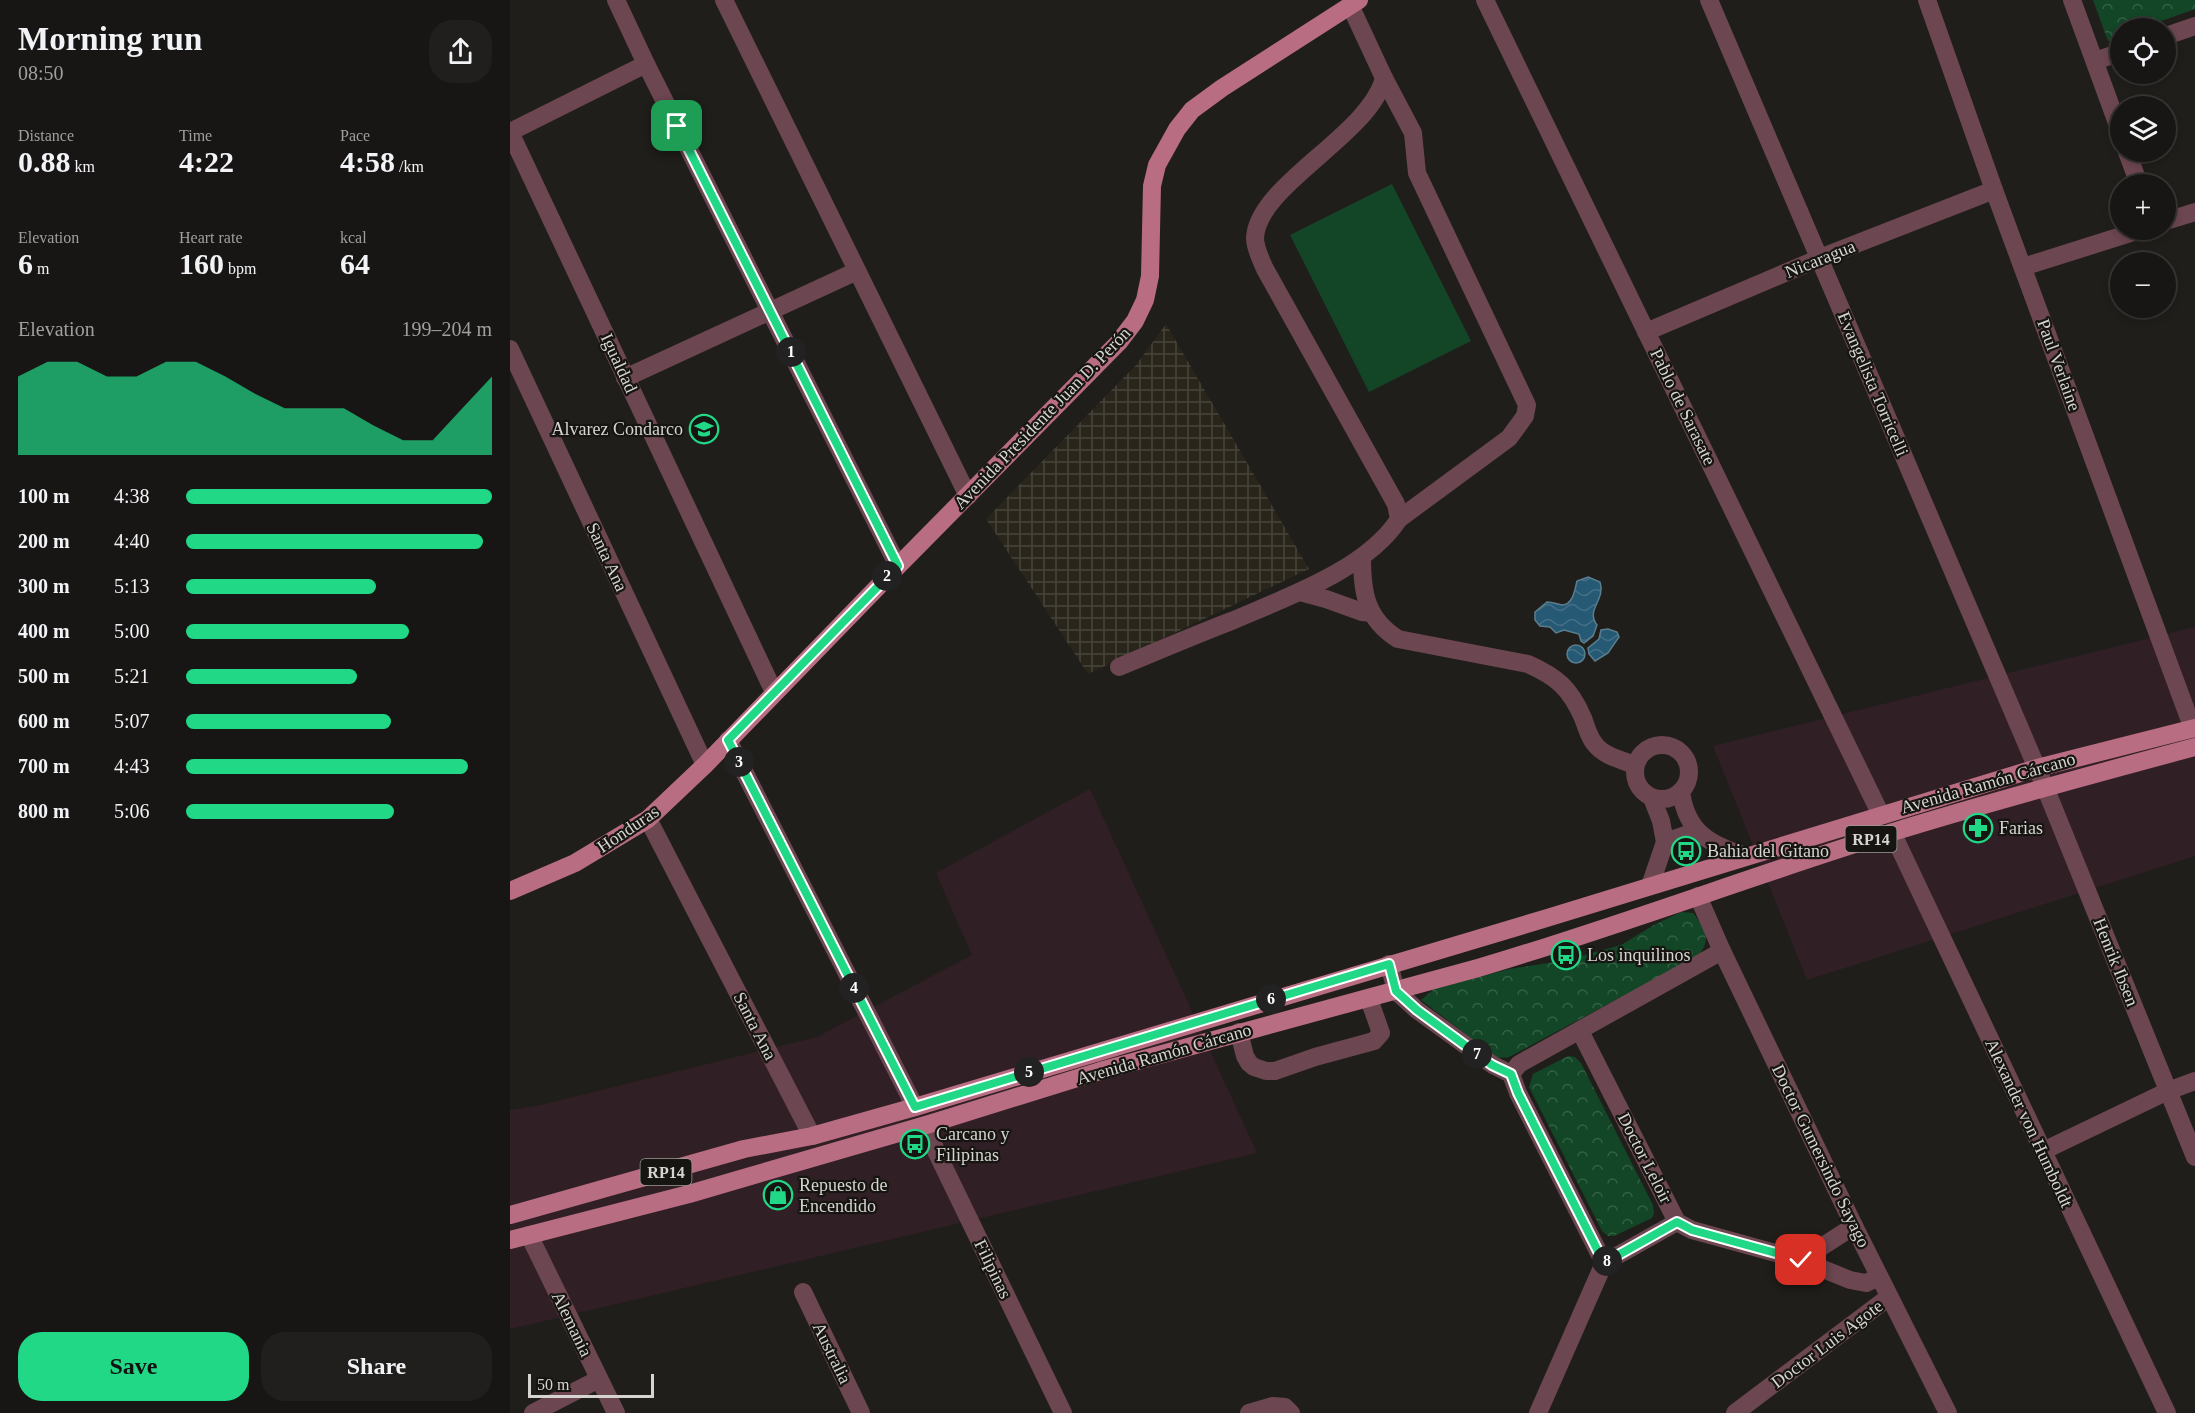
<!DOCTYPE html>
<meta charset="utf-8">
<style>
:root{--surface:#181614;--page:#211f1d;--text:#f1f3f6;--muted:#9f9fa0;--line:#363534;--accent:#21d887}
body{margin:0;font-family:Georgia,serif;background:var(--page);color:var(--text);height:100vh;display:flex;flex-direction:column;font-size:22px;white-space:nowrap}
*{box-sizing:border-box;margin:0}
p{font-size:20px;color:var(--muted)}
.icon{flex:none;width:33px;height:33px;fill:none;stroke:currentColor;stroke-width:2;stroke-linecap:round;stroke-linejoin:round}
.map{position:relative;flex:1;overflow:hidden}
.panel{display:flex;flex-direction:column;background:var(--surface);width:510px}
.panel>*{flex:none}
.controls{position:absolute;left:1600px;top:18px;display:grid;gap:12px}
.controls a{display:grid;place-items:center;width:66px;height:66px;border-radius:50%;background:var(--surface);box-shadow:0 3px 9px #0003,0 0 0 2px var(--line);font-size:30px}
.scale{position:absolute;left:18px;bottom:15px;width:126px;box-sizing:border-box;padding-left:6px;border:3px solid #d5d4d1;border-top:0;font-size:16px;line-height:21px;white-space:nowrap;color:#d5d4d1;-webkit-text-stroke:4px #161511;paint-order:stroke}
.pin{position:absolute;display:grid;place-items:center;width:51px;height:51px;color:#fff;margin:-26px;border-radius:12px;box-shadow:0 3px 9px #0006}
.km{position:absolute;width:30px;height:30px;margin:-15px;border-radius:50%;background:#222;color:#fff;font-size:16px;line-height:30px;text-align:center}
.round{display:grid;place-items:center;flex:none;width:63px;height:63px;border-radius:24px;background:var(--page)}
.overview{display:flex;align-items:center;justify-content:space-between;height:102px;padding:0 18px}
h1{font-size:33px;font-weight:800;line-height:45px}
.metrics{display:grid;grid-template-columns:repeat(3,1fr);gap:9px;height:102px;padding:6px 18px}
.metrics div{display:grid;align-content:center}
.metrics b{font-size:30px;font-weight:800}
.metrics small{font-size:16px;font-weight:400}
.metrics p{font-size:16px}
.chart{height:168px;padding:12px 18px}
.chart p{display:flex;justify-content:space-between}
.chart svg{width:100%;height:108px;margin-top:6px;fill:var(--accent);opacity:.7}
.cta{display:flex;gap:12px;margin-top:auto;padding:12px 18px}
.cta a{flex:1;height:69px;border-radius:24px;background:var(--accent);color:#111;font-size:24px;font-weight:800;line-height:69px;text-align:center}
.cta a+a{background:var(--page);color:var(--text)}
ul{padding:0 18px;list-style:none;font-size:20px}
li{display:grid;grid-template-columns:96px 72px 1fr;align-items:center;height:45px}
li i{height:15px;border-radius:8px;background:var(--accent)}
main{display:flex;flex:1;min-height:0}
.map>svg:first-child{display:block}
.commercial{fill:#311f26}
.industrial{fill:url(#industrial-grid)}
.park{fill:url(#park-crowns)}
.garden{fill:#124626}
.water{fill:url(#water-waves);stroke:#5a7e90;stroke-width:1.5}
.lines{fill:none;stroke-linecap:round;stroke-linejoin:round}
.minor{stroke:#6c4650;stroke-width:18}
.major{stroke:#b96d82;stroke-width:18}
.route-casing{stroke:#fff;stroke-width:12}
.route{stroke:#21d887;stroke-width:8}
.labels{text-anchor:middle;dominant-baseline:central;stroke-width:4.5;stroke-linejoin:round;paint-order:stroke}
.shield{fill:#161511;stroke:#9c9b97;stroke-width:1.5}
.shield-label{font-size:16px;font-weight:bold;fill:#d5d4d1}
.street-label{font-size:18px;fill:#d5d4d1;stroke:#161511}
.poi-label{font-size:18px;fill:#d5d4d1;stroke:#161511;text-anchor:start}
</style>
<main>
<section class="panel">
<div class="overview"><div><h1>Morning run</h1><p>08:50</p></div><a class="round"><svg class="icon" aria-label="share" viewBox="0 0 24 24"><path d="M12 15V3M7 8l5-5 5 5M5 13v7h14v-7"/></svg></a></div>
<div class="metrics">
<div><p>Distance</p><b>0.88<small> km</small></b></div>
<div><p>Time</p><b>4:22</b></div>
<div><p>Pace</p><b>4:58<small> /km</small></b></div>
</div>
<div class="metrics">
<div><p>Elevation</p><b>6<small> m</small></b></div>
<div><p>Heart rate</p><b>160<small> bpm</small></b></div>
<div><p>kcal</p><b>64</b></div>
</div>
<div class="chart"><p><span>Elevation</span>199–204 m</p>
<svg viewBox="0 0 160 44" preserveAspectRatio="none"><path d="M0 44V12L10 6L20 6L30 12L40 12L50 6L60 6L70 12L80 19L90 25L100 25L110 25L120 32L130 38L140 38L150 25L160 12V44z"/></svg>
</div>
<ul>
<li><b>100 m</b>4:38<i style="width:100%"></i></li>
<li><b>200 m</b>4:40<i style="width:97%"></i></li>
<li><b>300 m</b>5:13<i style="width:62%"></i></li>
<li><b>400 m</b>5:00<i style="width:73%"></i></li>
<li><b>500 m</b>5:21<i style="width:56%"></i></li>
<li><b>600 m</b>5:07<i style="width:67%"></i></li>
<li><b>700 m</b>4:43<i style="width:92%"></i></li>
<li><b>800 m</b>5:06<i style="width:68%"></i></li>
</ul>
<div class="cta"><a>Save</a><a>Share</a></div>
</section>
<div class="map">
<svg width="1685" height="1413" viewBox="0 0 1685 1413">
<defs>
<pattern id="industrial-grid" width="8" height="8" patternUnits="userSpaceOnUse" patternTransform="scale(1.5)"><rect width="8" height="8" fill="#29251b"/><path d="M0 4h8M4 0v8" fill="none" stroke="#47443b"/></pattern>
<pattern id="park-crowns" width="20" height="18" patternUnits="userSpaceOnUse" patternTransform="scale(1.5)"><rect width="20" height="18" fill="#124626"/><path d="M2 6a3 3 0 1 1 6 0M12 15a3 3 0 1 1 6 0" fill="none" stroke="#346044"/></pattern>
<pattern id="water-waves" width="16" height="10" patternUnits="userSpaceOnUse" patternTransform="scale(1.5)"><rect width="16" height="10" fill="#255974"/><path d="M0 5q4-4 8 0t8 0" fill="none" stroke="#447087"/></pattern>
</defs>
<rect width="100%" height="100%" fill="#201e1a"/>
<g class="commercial">
<path d="M 1685,627 L 1685,856 L 1297,980 L 1203,746 Z"/>
<path d="M 580,789 L 747,1153 L 0,1329 L 0,1110 L 31,1105 L 307,1037 L 462,955 L 426,873 Z"/>
</g>
<path class="industrial" d="M 656,324 L 799,569 L 578,674 L 476,519 L 626,365 Z"/>
<g class="park">
<path d="M 1583,0 L 1685,0 L 1685,9 L 1632,28 L 1611,28 L 1611,37 L 1598,41 Z"/>
<path d="M 1171,912 L 1183,913 C 1195,928 1202,940 1188,956 L 999,1057 L 987,1058 L 911,1000 L 925,988 L 1000,969 L 1057,960 L 1111,945 L 1144,925 Z"/>
<path d="M 1058,1056 L 1065,1057 L 1071,1063 L 1143,1205 L 1144,1213 L 1142,1218 L 1104,1236 L 1098,1236 L 1092,1231 L 1019,1087 L 1023,1074 Z"/>
</g>
<path class="garden" d="M 882,184 L 961,341 L 859,392 L 780,235 Z"/>
<g class="water">
<path d="M 1078,577 L 1090,582 C 1096,600 1075,610 1087,625 L 1083,636 L 1074,643 L 1071,641 L 1069,634 L 1054,630 L 1046,633 L 1040,627 L 1030,626 L 1025,620 L 1025,612 L 1037,602 C 1042,602 1047,604 1052,605 C 1063,605 1065,589 1067,581 Z"/>
<path d="M 1098,629 L 1107,632 L 1109,637 L 1098,653 L 1085,661 L 1079,654 L 1078,648 L 1089,639 L 1091,630 Z"/>
<circle cx="1066" cy="654" r="9"/>
</g>
<g class="lines">
<g class="minor">
<path d="M 106,0 L 136,64 L 388,566"/>
<path d="M 214,0 L 458,496"/>
<path d="M 975,0 L 1371,815"/>
<path d="M 1199,0 L 1535,787 L 1685,1157"/>
<path d="M 1417,0 L 1484,190 L 1683,729"/>
<path d="M 1562,0 L 1611,134"/>
<path d="M 1656,36 L 1685,26"/>
<path d="M 1585,61 L 1611,52"/>
<path d="M 874,78 L 903,133 L 907,173 L 1017,405 L 1015,416 L 999,438 L 889,519"/>
<path d="M 0,132 L 264,692"/>
<path d="M 0,132 L 136,64"/>
<path d="M 1617,152 L 1629,184"/>
<path d="M 1656,221 L 1685,212"/>
<path d="M 1513,267 L 1630,230"/>
<path d="M 1136,332 L 1310,258 L 1484,190"/>
<path d="M 0,349 L 195,765"/>
<path d="M 115,378 L 347,271"/>
<path d="M 852,557 C 852,593 856,619 888,639 L 1018,664 C 1047,677 1060,688 1073,718 C 1076,726 1079,737 1084,743 C 1093,756 1111,760 1125,765"/>
<path d="M 790,592 L 816,599 L 852,612 L 862,613"/>
<path d="M 609,667 C 647,651 685,635 724,620 C 777,597 857,569 889,519 L 886,504 L 755,269 C 751,260 745,248 745,238 C 747,185 860,135 874,78 L 840,5"/>
<path d="M 218,740 L 405,1107"/>
<circle cx="1152" cy="772" r="27"/>
<path d="M 1171,791 C 1176,832 1200,845 1236,856"/>
<path d="M 138,819 L 302,1136"/>
<path d="M 1382,832 L 1657,1413"/>
<path d="M 1155,842 L 1187,831"/>
<path d="M 1140,886 L 1155,842 L 1151,821 L 1142,798"/>
<path d="M 1188,896 L 1212,951 L 1344,1226 L 1438,1413"/>
<path d="M 879,964 L 886,991 L 907,1010 L 983,1065 L 1001,1074 L 1008,1093 L 1094,1263"/>
<path d="M 1070,1031 L 1167,1222 L 1182,1230 L 1291,1260 L 1340,1280 L 1356,1283 L 1369,1277"/>
<path d="M 729,1032 L 735,1056 L 739,1063 L 744,1067 L 756,1071 L 765,1071 L 805,1057 L 864,1041 L 871,1033 L 859,999"/>
<path d="M 1001,1074 L 1009,1064 L 1212,951"/>
<path d="M 416,1125 L 426,1151 L 553,1413"/>
<path d="M 1533,1151 L 1658,1091 L 1685,1081"/>
<path d="M 19,1235 L 106,1413"/>
<path d="M 1291,1260 L 1344,1226"/>
<path d="M 293,1292 L 351,1413"/>
<path d="M 23,1413 L 89,1379"/>
<path d="M 739,1413 L 763,1406 L 775,1407 L 781,1413"/>
<path d="M 1028,1413 L 1094,1263 L 1167,1222"/>
<path d="M 1225,1413 L 1379,1297"/>
</g>
<g class="major">
<path d="M 0,891 L 65,863 L 138,819 L 195,765 L 388,566 L 609,342 L 625,321 L 635,300 L 640,276 L 642,186 L 647,165 L 667,129 L 682,110 L 712,88 L 849,0"/>
<path d="M 0,1215 L 234,1149 L 302,1136 L 405,1107 L 1037,918 L 1527,768 L 1685,728"/>
<path d="M 0,1240 L 179,1194 L 416,1125 L 590,1071 L 968,968 C 1107,927 1244,875 1383,832 C 1483,801 1584,774 1685,747"/>
</g>
</g>
<g class="lines">
<g class="route-casing">
<path id="route" d="M 167,126 L 388,566 L 218,740 L 405,1107 L 879,964 L 886,991 L 907,1010 L 982,1065 L 1001,1074 L 1008,1093 L 1094,1263 L 1167,1222 L 1182,1230 L 1291,1260"/>
</g>
<use href="#route" class="route"/>
</g>
<defs>
<g id="school-ring" transform="scale(1.5)"><circle r="9.5" fill="#161511" stroke="#21d887" stroke-width="1.5"/><path d="M0-5L7-2L0 1L-7-2ZM-4 1L0 2.5L4 1V4Q0 6-4 4Z" fill="#21d887"/></g>
<g id="pharmacy-ring" transform="scale(1.5)"><circle r="9.5" fill="#161511" stroke="#21d887" stroke-width="1.5"/><path d="M-2-6h4v4h4v4h-4v4h-4v-4h-4v-4h4Z" fill="#21d887"/></g>
<g id="bus-ring" transform="scale(1.5)"><circle r="9.5" fill="#161511" stroke="#21d887" stroke-width="1.5"/><path d="M-5-6H5V4H4V6H2V4H-2V6H-4V4H-5ZM-3.5-4V0h7V-4ZM-3.5 1.2v1.5H-2V1.2ZM2 1.2v1.5H3.5V1.2Z" fill="#21d887"/></g>
<g id="shop-ring" transform="scale(1.5)"><circle r="9.5" fill="#161511" stroke="#21d887" stroke-width="1.5"/><path d="M-5-2.5h2.3a2.7 3.5 0 0 1 5.4 0H5L5.5 6h-11ZM-1.5-2.5h3a1.5 2.3 0 0 0-3 0Z" fill="#21d887"/></g>
</defs>
<g fill-rule="evenodd">
<use href="#school-ring" x="194" y="429"/>
<use href="#pharmacy-ring" x="1468" y="828"/>
<use href="#bus-ring" x="1176" y="851"/>
<use href="#bus-ring" x="1056" y="955"/>
<use href="#bus-ring" x="405" y="1144"/>
<use href="#shop-ring" x="268" y="1195"/>
</g>
<g class="labels">
<g class="shield">
<rect x="1335.5" y="826" width="51" height="26" rx="4.5"/>
<rect x="130.5" y="1159" width="51" height="26" rx="4.5"/>
</g>
<g class="shield-label">
<text x="1361" y="839">RP14</text>
<text x="156" y="1172">RP14</text>
</g>
<g class="street-label">
<text transform="translate(1310 259) rotate(-22)">Nicaragua</text>
<text transform="translate(109 363) rotate(65)">Igualdad</text>
<text transform="translate(1549 365) rotate(70)">Paul Verlaine</text>
<text transform="translate(1363 384) rotate(67)">Evangelista Torricelli</text>
<text transform="translate(1173 407) rotate(64)">Pablo de Sarasate</text>
<text transform="translate(532 418) rotate(-46)">Avenida Presidente Juan D. Perón</text>
<text transform="translate(97 557) rotate(65)">Santa Ana</text>
<text transform="translate(1478 783) rotate(-16)">Avenida Ramón Cárcano</text>
<text transform="translate(118 829) rotate(-34)">Honduras</text>
<text transform="translate(1606 962) rotate(68)">Henrik Ibsen</text>
<text transform="translate(245 1026) rotate(63)">Santa Ana</text>
<text transform="translate(654 1054) rotate(-16)">Avenida Ramón Cárcano</text>
<text transform="translate(1519 1123) rotate(65)">Alexander von Humboldt</text>
<text transform="translate(1311 1156) rotate(64)">Doctor Gumersindo Sayago</text>
<text transform="translate(1135 1158) rotate(63)">Doctor Leloir</text>
<text transform="translate(483 1269) rotate(64)">Filipinas</text>
<text transform="translate(62 1324) rotate(64)">Alemania</text>
<text transform="translate(1317 1344) rotate(-37)">Doctor Luis Agote</text>
<text transform="translate(322 1353) rotate(64)">Australia</text>
</g>
<g class="poi-label">
<text x="173" y="429" text-anchor="end">Alvarez Condarco</text>
<text x="1489" y="828">Farias</text>
<text x="1197" y="851">Bahia del Gitano</text>
<text x="1077" y="955">Los inquilinos</text>
<text x="426" y="1134">Carcano y<tspan x="426" dy="21">Filipinas</tspan></text>
<text x="289" y="1185">Repuesto de<tspan x="289" dy="21">Encendido</tspan></text>
</g>
</g>
</svg>
<div class="controls">
<a><svg class="icon" aria-label="locate" viewBox="0 0 24 24"><circle cx="12" cy="12" r="6"/><path d="M12 2v4M12 18v4M2 12h4M18 12h4"/></svg></a>
<a><svg class="icon" aria-label="layers" viewBox="0 0 24 24"><path d="M12 4l9 5-9 5-9-5zM3 14l9 5 9-5"/></svg></a>
<a>+</a>
<a>−</a>
</div>
<div class="scale">50 m</div>
<div class="pin" style="left:167px;top:126px;background:#1e9e55"><svg class="icon" aria-label="arrive" viewBox="0 0 24 24"><path d="M6 21V4h12l-3 4 3 4H6"/></svg></div>
<div class="pin" style="left:1291px;top:1260px;background:#d93025"><svg class="icon" aria-label="check" viewBox="0 0 24 24"><path d="M5 12l5 5 9-10"/></svg></div>
<b class="km" style="left:281px;top:352px">1</b>
<b class="km" style="left:377px;top:576px">2</b>
<b class="km" style="left:229px;top:762px">3</b>
<b class="km" style="left:344px;top:988px">4</b>
<b class="km" style="left:519px;top:1072px">5</b>
<b class="km" style="left:761px;top:999px">6</b>
<b class="km" style="left:967px;top:1054px">7</b>
<b class="km" style="left:1097px;top:1261px">8</b>
</div>
</main>
